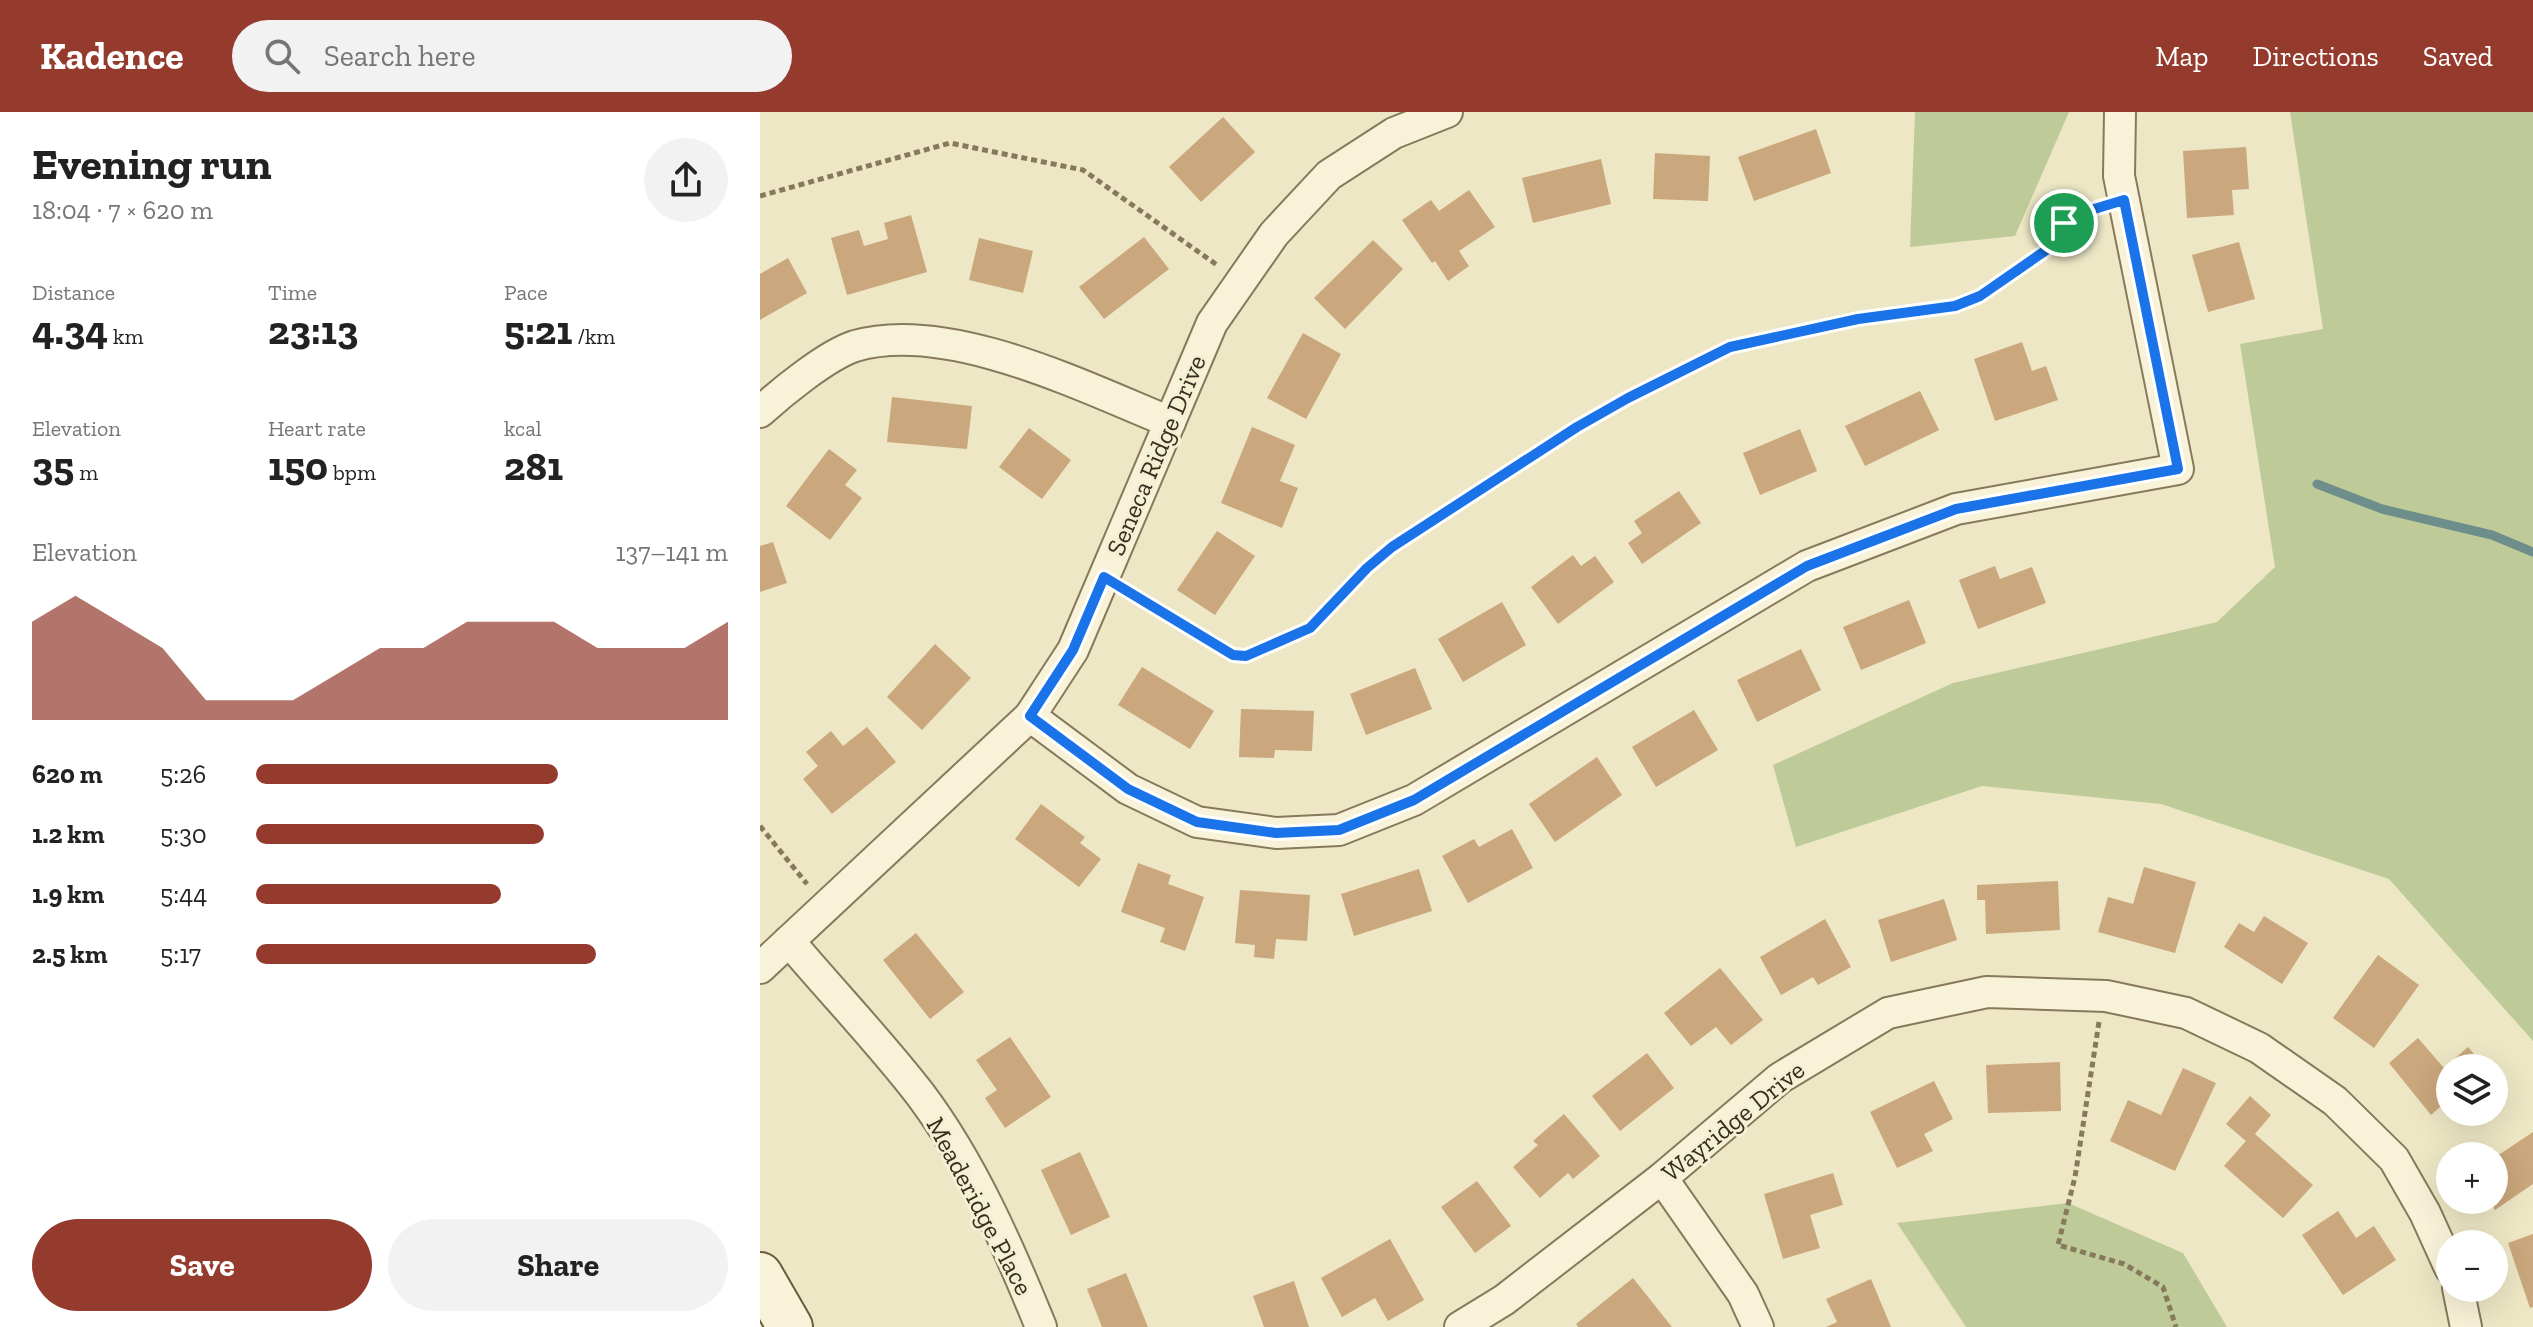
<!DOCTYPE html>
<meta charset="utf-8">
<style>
:root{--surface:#fff;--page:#f2f2f2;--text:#222;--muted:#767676;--accent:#943b2d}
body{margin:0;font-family:"Zilla Slab",serif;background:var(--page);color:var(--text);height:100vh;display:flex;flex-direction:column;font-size:30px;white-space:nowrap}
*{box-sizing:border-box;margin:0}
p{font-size:26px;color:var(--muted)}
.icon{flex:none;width:44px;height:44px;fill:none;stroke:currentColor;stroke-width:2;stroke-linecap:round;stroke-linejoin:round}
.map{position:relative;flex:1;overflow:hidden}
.details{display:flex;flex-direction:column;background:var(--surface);width:760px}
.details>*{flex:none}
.tools{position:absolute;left:1676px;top:942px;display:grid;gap:16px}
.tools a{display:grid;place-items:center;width:72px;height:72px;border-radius:50%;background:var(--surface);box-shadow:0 8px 32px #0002;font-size:40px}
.pin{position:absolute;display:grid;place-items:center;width:68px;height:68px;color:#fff;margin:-34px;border:4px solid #fff;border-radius:50%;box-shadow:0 2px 8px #0007}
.round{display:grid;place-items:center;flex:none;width:84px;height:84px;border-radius:42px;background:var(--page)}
.overview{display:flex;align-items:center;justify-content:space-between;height:136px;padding:0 32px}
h1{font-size:44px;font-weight:700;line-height:60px}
.stats{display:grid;grid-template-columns:repeat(3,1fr);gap:12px;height:136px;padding:8px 32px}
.stats div{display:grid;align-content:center}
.stats b{font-size:40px;font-weight:700}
.stats small{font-size:22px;font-weight:400}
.stats p{font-size:22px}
.chart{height:224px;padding:16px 32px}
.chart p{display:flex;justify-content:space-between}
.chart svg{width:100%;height:144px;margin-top:8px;fill:var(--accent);opacity:.7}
.primary-button{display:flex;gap:16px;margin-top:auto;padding:16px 32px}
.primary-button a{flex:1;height:92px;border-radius:48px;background:var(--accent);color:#fff;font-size:32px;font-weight:700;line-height:92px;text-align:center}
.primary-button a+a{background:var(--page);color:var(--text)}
ul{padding:0 32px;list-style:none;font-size:26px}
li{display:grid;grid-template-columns:128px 96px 1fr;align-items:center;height:60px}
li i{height:20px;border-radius:10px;background:var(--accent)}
header{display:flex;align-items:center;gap:48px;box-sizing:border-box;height:112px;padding:0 40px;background:var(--accent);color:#fff}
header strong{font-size:38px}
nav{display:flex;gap:44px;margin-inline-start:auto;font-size:28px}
.search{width:560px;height:72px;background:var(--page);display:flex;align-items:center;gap:20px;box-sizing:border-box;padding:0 28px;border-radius:44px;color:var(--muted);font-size:30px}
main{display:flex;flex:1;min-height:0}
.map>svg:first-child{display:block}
.green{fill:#becb99}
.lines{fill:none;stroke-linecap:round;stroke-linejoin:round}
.stream{stroke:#6d8e8b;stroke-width:9}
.building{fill:#caa77c}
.street-casing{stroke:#87795b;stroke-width:34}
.secondary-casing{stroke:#695a3e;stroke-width:48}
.path{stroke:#87795b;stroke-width:5;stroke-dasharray:6 4;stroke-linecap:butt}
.street{stroke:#f8f3d8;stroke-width:30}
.secondary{stroke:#f8f3d8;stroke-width:44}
.route-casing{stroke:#fff;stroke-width:16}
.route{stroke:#1a73e8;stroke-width:10}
.labels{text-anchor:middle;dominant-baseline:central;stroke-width:6;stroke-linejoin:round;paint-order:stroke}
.street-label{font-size:26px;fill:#382e1f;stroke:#f4f0d4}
</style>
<header>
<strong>Kadence</strong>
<div class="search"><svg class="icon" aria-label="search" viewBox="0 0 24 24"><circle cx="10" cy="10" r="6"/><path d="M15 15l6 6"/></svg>Search here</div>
<nav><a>Map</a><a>Directions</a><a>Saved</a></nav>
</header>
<main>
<section class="details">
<div class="overview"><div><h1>Evening run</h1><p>18:04 · 7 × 620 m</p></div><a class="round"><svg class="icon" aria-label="share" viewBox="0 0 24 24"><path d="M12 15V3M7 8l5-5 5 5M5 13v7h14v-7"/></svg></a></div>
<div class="stats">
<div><p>Distance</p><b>4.34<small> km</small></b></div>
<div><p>Time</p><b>23:13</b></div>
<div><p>Pace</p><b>5:21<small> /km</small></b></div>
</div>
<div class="stats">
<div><p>Elevation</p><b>35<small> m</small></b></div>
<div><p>Heart rate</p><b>150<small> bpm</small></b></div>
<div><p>kcal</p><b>281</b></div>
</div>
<div class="chart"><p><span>Elevation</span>137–141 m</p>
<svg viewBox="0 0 160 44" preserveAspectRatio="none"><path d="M0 44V14L10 6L20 14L30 22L40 38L50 38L60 38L70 30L80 22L90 22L100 14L110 14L120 14L130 22L140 22L150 22L160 14V44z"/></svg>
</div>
<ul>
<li><b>620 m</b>5:26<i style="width:64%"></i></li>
<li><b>1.2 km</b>5:30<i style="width:61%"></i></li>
<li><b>1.9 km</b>5:44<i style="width:52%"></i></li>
<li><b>2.5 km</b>5:17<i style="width:72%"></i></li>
</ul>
<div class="primary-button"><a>Save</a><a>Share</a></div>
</section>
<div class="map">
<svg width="1773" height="1215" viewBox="0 0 1773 1215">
<rect width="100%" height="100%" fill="#ede7c5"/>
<g class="green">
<path d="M 1155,0 L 1309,0 L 1255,124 L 1150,135 Z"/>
<path d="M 1530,0 L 1773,0 L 1773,929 L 1629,767 L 1401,692 L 1222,674 L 1036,735 L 1013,653 L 1193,571 L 1457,510 L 1515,455 L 1480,232 L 1563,217 Z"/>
<path d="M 1308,1091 L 1423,1141 L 1467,1215 L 1206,1215 L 1137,1111 Z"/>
</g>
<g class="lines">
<path class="stream" d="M 1557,372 L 1622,397 L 1732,423 L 1773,440"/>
</g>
<g class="building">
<path d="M 463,5 L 495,40 L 441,90 L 409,55 Z"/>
<path d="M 1056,17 L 1071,61 L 994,89 L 978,45 Z"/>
<path d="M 1486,35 L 1489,77 L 1472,78 L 1474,103 L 1427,106 L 1423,39 Z"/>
<path d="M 895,41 L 950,44 L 948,89 L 893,87 Z"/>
<path d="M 841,47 L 851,92 L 773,111 L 762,66 Z"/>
<path d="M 709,78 L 735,115 L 699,139 L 709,154 L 688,169 L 675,149 L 672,151 L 642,108 L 671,88 L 679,99 Z"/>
<path d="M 151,103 L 167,160 L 87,183 L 71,126 L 99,118 L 104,134 L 128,127 L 124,111 Z"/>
<path d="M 384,125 L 409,157 L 344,207 L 319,175 Z"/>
<path d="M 219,126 L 273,139 L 263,181 L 209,168 Z"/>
<path d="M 613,128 L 643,157 L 585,217 L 554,186 Z"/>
<path d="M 1479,130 L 1495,187 L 1448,200 L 1432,143 Z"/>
<path d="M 28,146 L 47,181 L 0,208 L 0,162 Z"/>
<path d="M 543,221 L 581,242 L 546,307 L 507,286 Z"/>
<path d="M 1262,230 L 1272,259 L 1286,254 L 1298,288 L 1235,309 L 1214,247 Z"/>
<path d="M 1160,279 L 1179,318 L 1105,354 L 1085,314 Z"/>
<path d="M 132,285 L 212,294 L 207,337 L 127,330 Z"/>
<path d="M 492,315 L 535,333 L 520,369 L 538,376 L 522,416 L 461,391 Z"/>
<path d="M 269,316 L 311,348 L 282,387 L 239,355 Z"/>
<path d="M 1040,317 L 1057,359 L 1000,383 L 983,341 Z"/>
<path d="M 69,337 L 97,358 L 85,373 L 102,386 L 70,428 L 26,394 Z"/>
<path d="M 919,379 L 941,411 L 882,452 L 868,431 L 882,421 L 874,409 Z"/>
<path d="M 457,419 L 495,444 L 455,503 L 417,478 Z"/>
<path d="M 13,430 L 27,471 L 0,480 L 0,434 Z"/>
<path d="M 813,443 L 821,454 L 835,444 L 854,470 L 798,512 L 771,475 Z"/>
<path d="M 1235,454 L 1240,467 L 1272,455 L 1286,491 L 1218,517 L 1199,468 Z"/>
<path d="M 1149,488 L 1166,531 L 1101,558 L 1083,515 Z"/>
<path d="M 742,490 L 766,533 L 703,570 L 678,527 Z"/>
<path d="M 175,532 L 211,566 L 162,618 L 127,585 Z"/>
<path d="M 1041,537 L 1061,578 L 997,610 L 977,568 Z"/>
<path d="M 382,555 L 454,599 L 430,637 L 358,593 Z"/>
<path d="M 655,556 L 672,597 L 606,623 L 590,582 Z"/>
<path d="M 481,597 L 554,599 L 552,639 L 515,638 L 514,646 L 479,645 Z"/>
<path d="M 934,598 L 958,638 L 896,675 L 872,635 Z"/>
<path d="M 107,615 L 136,650 L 72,702 L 43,667 L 58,654 L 46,640 L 71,619 L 83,634 Z"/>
<path d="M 837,645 L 862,683 L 795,730 L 769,692 Z"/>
<path d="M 281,692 L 325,725 L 320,731 L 341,747 L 319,775 L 255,727 Z"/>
<path d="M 752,717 L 773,756 L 708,791 L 682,744 L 714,727 L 719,735 Z"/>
<path d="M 378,751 L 411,763 L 408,772 L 444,785 L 425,839 L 400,830 L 405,816 L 361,800 Z"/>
<path d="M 1384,755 L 1436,770 L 1415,841 L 1338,820 L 1348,785 L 1373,792 Z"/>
<path d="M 659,757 L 672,799 L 594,824 L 581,782 Z"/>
<path d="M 1298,769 L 1300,818 L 1226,822 L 1225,788 L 1217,788 L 1217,773 Z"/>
<path d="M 480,778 L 550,783 L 547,829 L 516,827 L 514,847 L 494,845 L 495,833 L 475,831 Z"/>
<path d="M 1184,787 L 1197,828 L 1131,850 L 1118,808 Z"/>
<path d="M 1504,804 L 1548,831 L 1522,872 L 1464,835 L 1479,811 L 1494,820 Z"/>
<path d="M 1065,807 L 1091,855 L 1058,873 L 1053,865 L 1021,883 L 1000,845 Z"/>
<path d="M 156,821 L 204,880 L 170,907 L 123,848 Z"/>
<path d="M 1618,843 L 1659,873 L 1614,936 L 1573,906 Z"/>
<path d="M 960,856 L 1003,908 L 971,933 L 956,915 L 931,934 L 904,901 Z"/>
<path d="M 250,925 L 291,985 L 245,1016 L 225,986 L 237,978 L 216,948 Z"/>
<path d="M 1658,926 L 1684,956 L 1708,935 L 1726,956 L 1690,956 L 1690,986 L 1671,1003 L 1629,951 Z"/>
<path d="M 887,941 L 914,976 L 860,1019 L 832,984 Z"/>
<path d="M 1300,950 L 1301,999 L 1228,1001 L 1226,953 Z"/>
<path d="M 1423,956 L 1456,971 L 1415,1059 L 1350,1029 L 1368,988 L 1401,1003 Z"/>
<path d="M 1174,969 L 1193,1007 L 1164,1022 L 1173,1039 L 1137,1056 L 1110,1000 Z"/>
<path d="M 1490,984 L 1511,1003 L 1495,1022 L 1553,1073 L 1523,1106 L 1464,1054 L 1486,1029 L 1466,1012 Z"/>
<path d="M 804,1002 L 840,1044 L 813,1067 L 808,1061 L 780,1086 L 753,1055 L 778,1033 L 773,1029 Z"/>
<path d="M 1773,1020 L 1773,1072 L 1735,1098 L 1729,1088 L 1734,1088 L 1734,1046 Z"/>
<path d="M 320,1040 L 350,1105 L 311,1123 L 281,1058 Z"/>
<path d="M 1073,1061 L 1083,1093 L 1050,1103 L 1060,1136 L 1023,1147 L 1004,1082 Z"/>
<path d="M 717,1069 L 751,1114 L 715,1141 L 681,1095 Z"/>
<path d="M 1578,1099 L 1596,1126 L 1614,1114 L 1636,1148 L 1583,1183 L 1542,1123 Z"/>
<path d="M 1773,1122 L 1773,1195 L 1770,1196 L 1748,1131 Z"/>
<path d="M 630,1127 L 664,1188 L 628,1209 L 615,1186 L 582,1205 L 561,1166 Z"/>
<path d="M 366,1161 L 388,1215 L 342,1215 L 327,1177 Z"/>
<path d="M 873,1166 L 912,1215 L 818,1215 L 816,1212 Z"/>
<path d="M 1111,1167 L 1131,1215 L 1066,1215 L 1077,1210 L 1066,1187 Z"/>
<path d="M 534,1169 L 549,1215 L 504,1215 L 493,1184 Z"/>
</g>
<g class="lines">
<g class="street-casing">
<g id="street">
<path d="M 0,300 C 22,280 67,243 95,234 C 188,207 324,275 410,310"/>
<path d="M 270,604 L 368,677 L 437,710 L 516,721 L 579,718 L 654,688 L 1047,454 L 1196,397 L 1418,357 L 1359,64 L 1360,0"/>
<path d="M 29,829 C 72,880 119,929 160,982 C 212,1051 249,1136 281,1215"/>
<path d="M 0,856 L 270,604 L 313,538 L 452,211 L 514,122 L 569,63 L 634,21 L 687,0"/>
<path d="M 902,1066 L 983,1182 L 998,1215"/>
<path d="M 1698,1176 L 1706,1215"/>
<path d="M 700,1215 L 744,1188 L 902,1066 L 1020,966 L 1128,901 L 1227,880 L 1346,884 L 1426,901 L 1499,936 L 1575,989 L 1634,1047 L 1665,1101 L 1690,1156"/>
</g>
</g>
<g class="secondary-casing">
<path id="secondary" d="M 0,1163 L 30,1215"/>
</g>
<g class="path">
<path d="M 0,84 L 190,31 L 323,58 L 457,153"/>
<path d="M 368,480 L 473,543 C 532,551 591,469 632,435 L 817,315 L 943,247 L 970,235 L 1014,223 L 1208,189 L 1291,136 L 1306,107 L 1337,95"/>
<path d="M 0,714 L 47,772"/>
<path d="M 1339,910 L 1315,1065 L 1298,1133 L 1364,1152 L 1403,1175 L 1416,1215"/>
</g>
<use href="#street" class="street"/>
<use href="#secondary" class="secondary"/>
</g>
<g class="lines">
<g class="route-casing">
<path id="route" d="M 1364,88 L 1418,357 L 1196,397 L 1047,454 L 654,688 L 579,718 L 516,721 L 437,710 L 368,677 L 270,604 L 313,538 L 344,465 L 473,543 L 486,544 L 550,516 L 607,456 L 632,435 L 817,315 L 868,286 L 970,235 L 1098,207 L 1195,194 L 1220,184 L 1295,132 L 1306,107 L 1311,104 Z"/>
</g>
<use href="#route" class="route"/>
</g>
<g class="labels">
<g class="street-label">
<text transform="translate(396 343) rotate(-67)">Seneca Ridge Drive</text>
<text transform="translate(973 1009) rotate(-39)">Wayridge Drive</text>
<text transform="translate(220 1094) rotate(62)">Meaderidge Place</text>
</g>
</g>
</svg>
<div class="tools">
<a><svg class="icon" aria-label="layers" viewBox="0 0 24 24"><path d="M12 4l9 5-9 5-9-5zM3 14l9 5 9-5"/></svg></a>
<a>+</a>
<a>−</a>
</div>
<div class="pin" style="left:1304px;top:111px;background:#1e9e55"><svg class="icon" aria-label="arrive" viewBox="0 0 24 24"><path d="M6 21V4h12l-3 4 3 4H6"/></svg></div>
</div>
</main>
